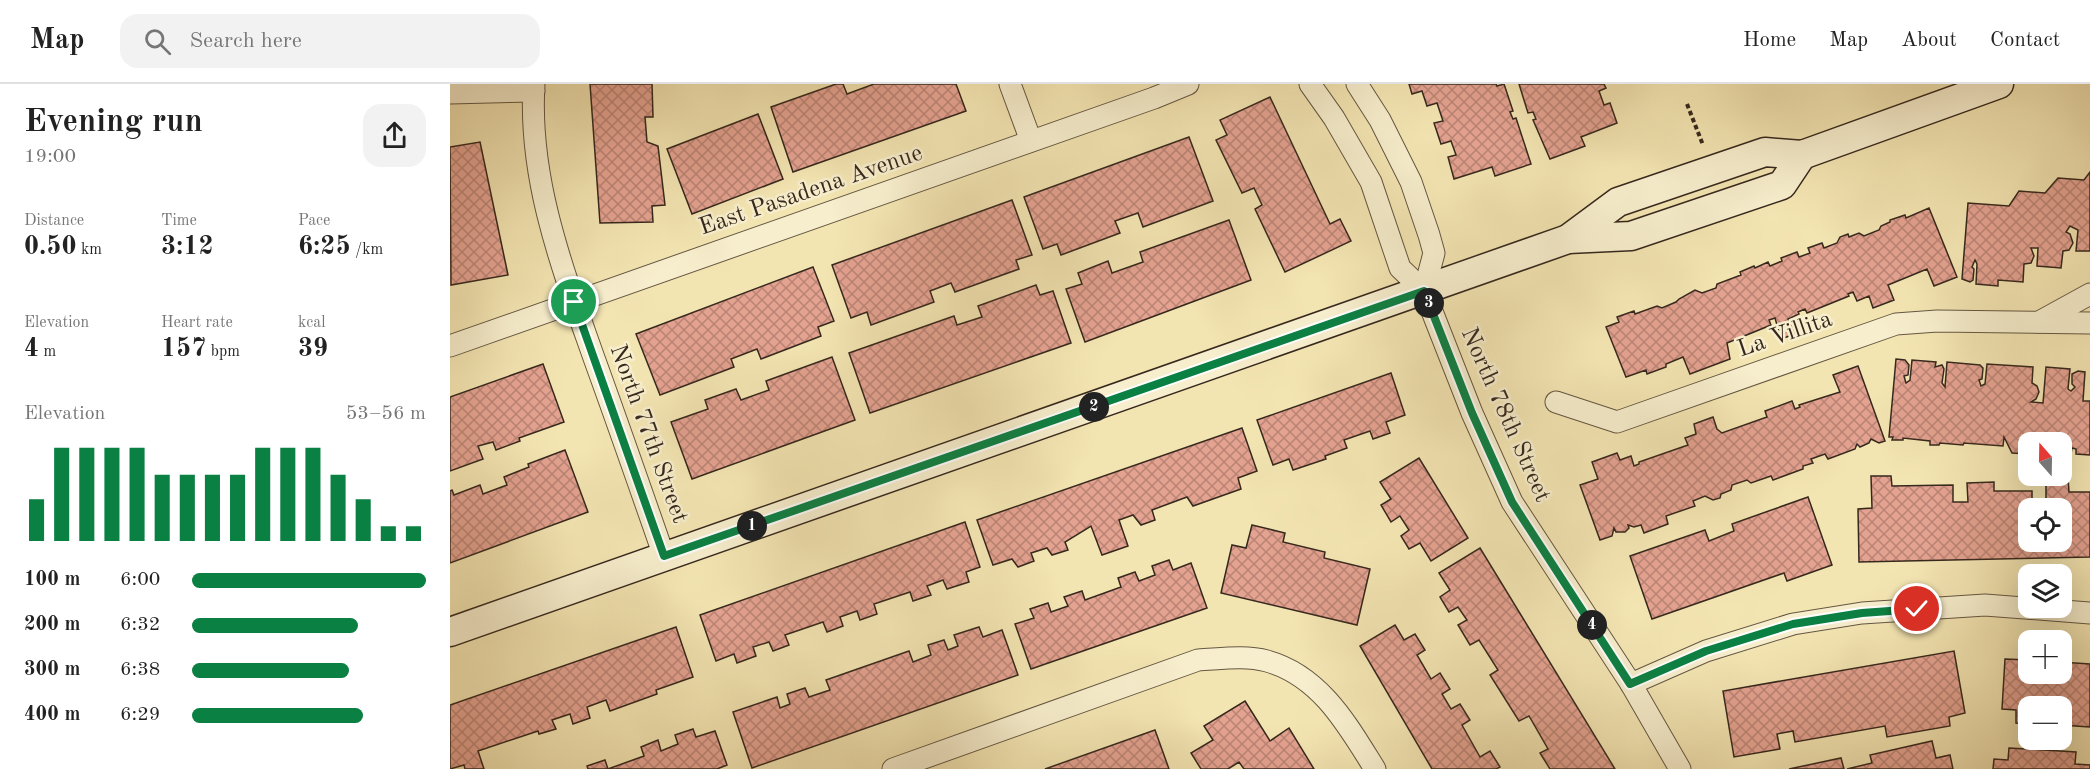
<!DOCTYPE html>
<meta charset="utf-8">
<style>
:root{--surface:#fff;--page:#f2f2f2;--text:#222;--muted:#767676;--line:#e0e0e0;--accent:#0b8043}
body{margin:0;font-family:"Old Standard TT",serif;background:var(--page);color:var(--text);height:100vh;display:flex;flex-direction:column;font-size:22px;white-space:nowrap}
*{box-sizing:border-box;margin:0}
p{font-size:20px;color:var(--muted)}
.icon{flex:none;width:33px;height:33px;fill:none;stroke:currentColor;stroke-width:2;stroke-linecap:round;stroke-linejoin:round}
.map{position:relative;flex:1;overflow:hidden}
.drawer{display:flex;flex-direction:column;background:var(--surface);width:450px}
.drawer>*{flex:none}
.needle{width:39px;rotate:340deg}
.buttons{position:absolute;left:1568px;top:348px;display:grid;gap:12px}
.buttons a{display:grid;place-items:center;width:54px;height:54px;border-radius:12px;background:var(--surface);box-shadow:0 6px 24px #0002;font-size:30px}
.pin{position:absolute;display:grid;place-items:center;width:51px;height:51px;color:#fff;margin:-26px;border:3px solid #fff;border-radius:50%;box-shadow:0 2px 6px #0007}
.km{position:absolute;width:30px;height:30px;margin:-15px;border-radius:50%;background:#222;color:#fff;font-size:16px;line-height:30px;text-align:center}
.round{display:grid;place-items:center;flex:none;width:63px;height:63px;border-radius:18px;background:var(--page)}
.overview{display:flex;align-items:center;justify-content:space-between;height:102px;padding:0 24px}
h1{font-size:33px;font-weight:600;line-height:45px}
.metrics{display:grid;grid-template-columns:repeat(3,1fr);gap:9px;height:102px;padding:6px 24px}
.metrics div{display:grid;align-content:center}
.metrics b{font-size:26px;font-weight:600}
.metrics small{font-size:16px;font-weight:400}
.metrics p{font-size:16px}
.chart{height:168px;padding:12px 24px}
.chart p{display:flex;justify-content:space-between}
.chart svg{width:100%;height:108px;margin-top:6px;stroke:var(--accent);stroke-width:6}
ul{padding:0 24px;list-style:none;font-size:20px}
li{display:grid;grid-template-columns:96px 72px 1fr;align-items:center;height:45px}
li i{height:15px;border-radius:8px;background:var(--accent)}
header{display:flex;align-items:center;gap:36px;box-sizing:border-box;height:84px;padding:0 30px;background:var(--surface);border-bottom:2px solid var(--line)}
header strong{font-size:28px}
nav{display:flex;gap:33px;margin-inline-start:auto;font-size:21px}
.search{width:420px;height:54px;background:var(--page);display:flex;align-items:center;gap:15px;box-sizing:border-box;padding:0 21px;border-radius:18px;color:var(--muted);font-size:22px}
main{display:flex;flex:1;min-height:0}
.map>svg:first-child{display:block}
.building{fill:url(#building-cross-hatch);stroke:#36281d;stroke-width:1.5;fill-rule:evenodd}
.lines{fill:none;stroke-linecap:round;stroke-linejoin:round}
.minor-casing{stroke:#655742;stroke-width:23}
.secondary-casing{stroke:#36281d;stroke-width:31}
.path{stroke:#36281d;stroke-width:4;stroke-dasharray:4.5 3;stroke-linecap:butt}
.minor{stroke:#f7eecd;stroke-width:21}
.secondary{stroke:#f7eecd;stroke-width:28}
.route-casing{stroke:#fff;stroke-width:12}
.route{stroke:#0b8043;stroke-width:8}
.labels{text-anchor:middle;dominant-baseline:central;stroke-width:5;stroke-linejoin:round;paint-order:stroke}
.street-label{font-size:24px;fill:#36281d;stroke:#f7eecd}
</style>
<header>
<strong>Map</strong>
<div class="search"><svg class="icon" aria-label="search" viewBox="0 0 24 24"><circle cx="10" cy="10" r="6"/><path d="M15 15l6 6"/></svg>Search here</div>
<nav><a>Home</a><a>Map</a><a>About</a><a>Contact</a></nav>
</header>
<main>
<section class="drawer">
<div class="overview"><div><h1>Evening run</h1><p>19:00</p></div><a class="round"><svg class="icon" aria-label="share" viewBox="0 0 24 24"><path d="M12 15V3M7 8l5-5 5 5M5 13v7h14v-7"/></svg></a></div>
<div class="metrics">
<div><p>Distance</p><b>0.50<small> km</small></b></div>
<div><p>Time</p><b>3:12</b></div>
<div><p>Pace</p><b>6:25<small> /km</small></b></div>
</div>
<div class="metrics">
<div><p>Elevation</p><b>4<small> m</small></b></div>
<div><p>Heart rate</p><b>157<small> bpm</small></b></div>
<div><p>kcal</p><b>39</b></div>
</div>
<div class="chart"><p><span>Elevation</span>53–56 m</p>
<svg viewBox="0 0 160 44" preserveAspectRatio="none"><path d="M5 44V27M15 44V6M25 44V6M35 44V6M45 44V6M55 44V17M65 44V17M75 44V17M85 44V17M95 44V6M105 44V6M115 44V6M125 44V17M135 44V27M145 44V38M155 44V38"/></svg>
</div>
<ul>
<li><b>100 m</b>6:00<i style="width:100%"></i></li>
<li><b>200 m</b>6:32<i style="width:71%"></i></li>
<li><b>300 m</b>6:38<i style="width:67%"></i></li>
<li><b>400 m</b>6:29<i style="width:73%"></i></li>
</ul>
</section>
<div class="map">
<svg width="1640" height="685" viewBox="0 0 1640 685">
<defs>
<pattern id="building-cross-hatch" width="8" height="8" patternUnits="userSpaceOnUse" patternTransform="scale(1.5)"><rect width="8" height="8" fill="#e4a290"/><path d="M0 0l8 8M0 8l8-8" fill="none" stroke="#ba8475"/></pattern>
</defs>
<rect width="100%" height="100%" fill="#f3e5b2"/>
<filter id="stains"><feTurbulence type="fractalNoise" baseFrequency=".00333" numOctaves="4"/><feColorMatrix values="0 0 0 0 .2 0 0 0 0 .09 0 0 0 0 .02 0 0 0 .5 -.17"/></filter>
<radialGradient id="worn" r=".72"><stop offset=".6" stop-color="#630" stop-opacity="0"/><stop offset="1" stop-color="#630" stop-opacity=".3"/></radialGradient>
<g class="building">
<path d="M 140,0 L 202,0 L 203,33 L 195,33 L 197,58 L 208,62 L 215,121 L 202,122 L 203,138 L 150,139 Z"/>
<path d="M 386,0 L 393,0 L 397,10 L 424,0 L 506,0 L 516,27 L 343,88 L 321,23 Z"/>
<path d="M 959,0 L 1046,0 L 1047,2 L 1054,0 L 1063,27 L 1060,28 L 1063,35 L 1066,34 L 1081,80 L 1045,92 L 1042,83 L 1004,95 L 998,73 L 1006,71 L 1001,57 L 991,60 L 984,39 L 993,37 L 987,19 L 977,22 L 972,7 L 962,10 Z"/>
<path d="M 1069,0 L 1154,0 L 1156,4 L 1149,7 L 1154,21 L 1160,19 L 1167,39 L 1131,53 L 1135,62 L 1100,75 L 1083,36 L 1086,35 L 1083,28 L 1078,29 Z"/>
<path d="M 820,13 L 880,140 L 890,135 L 901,157 L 835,188 L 805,125 L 812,121 L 804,104 L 792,109 L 766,56 L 777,51 L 770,36 Z"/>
<path d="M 308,30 L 333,95 L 242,130 L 217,65 Z"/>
<path d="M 739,53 L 763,117 L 693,143 L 688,129 L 665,137 L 670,149 L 611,171 L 607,160 L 593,165 L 574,113 Z"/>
<path d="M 30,58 L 58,191 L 1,201 L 0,63 Z"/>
<path d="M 1640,88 L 1640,167 L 1626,167 L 1628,146 L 1620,142 L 1616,148 L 1620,150 L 1623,159 L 1619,166 L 1613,167 L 1611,184 L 1587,182 L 1588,164 L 1581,164 L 1584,172 L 1581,179 L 1574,180 L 1573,198 L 1548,196 L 1548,202 L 1526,200 L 1527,180 L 1525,176 L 1522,183 L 1524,185 L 1523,196 L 1520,198 L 1512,195 L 1518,119 L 1559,122 L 1569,107 L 1595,109 L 1608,94 L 1634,96 Z"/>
<path d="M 562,116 L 582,171 L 566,176 L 569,185 L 505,208 L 501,199 L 480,207 L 484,218 L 421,241 L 417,228 L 401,234 L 382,181 Z"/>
<path d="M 1479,124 L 1507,193 L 1484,202 L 1477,185 L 1438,201 L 1444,216 L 1423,224 L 1419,212 L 1407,217 L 1403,208 L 1398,210 L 1399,212 L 1357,229 L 1355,225 L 1348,228 L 1349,230 L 1338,235 L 1345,250 L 1331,255 L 1325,234 L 1319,236 L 1321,241 L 1277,259 L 1280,275 L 1240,290 L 1233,273 L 1216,280 L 1216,283 L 1197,290 L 1196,286 L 1176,293 L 1156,243 L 1169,238 L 1167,233 L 1184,227 L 1185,230 L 1207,222 L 1212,224 L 1226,218 L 1229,215 L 1245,206 L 1252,209 L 1266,204 L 1267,200 L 1291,191 L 1290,188 L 1304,182 L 1305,184 L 1318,178 L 1320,182 L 1332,177 L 1331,174 L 1347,168 L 1349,173 L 1360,169 L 1358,164 L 1372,159 L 1374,164 L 1387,159 L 1390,153 L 1398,150 L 1399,153 L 1409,149 L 1414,152 L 1429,146 L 1431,142 L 1440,138 L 1440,136 L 1455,131 L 1456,134 Z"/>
<path d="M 779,136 L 801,196 L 635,258 L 616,205 L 632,200 L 628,189 L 658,177 L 662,189 L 693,178 L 690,168 Z"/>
<path d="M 363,183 L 384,237 L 368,243 L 371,252 L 311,275 L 307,265 L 281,275 L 284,283 L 210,311 L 186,250 Z"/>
<path d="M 586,201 L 590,211 L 603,207 L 621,259 L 420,329 L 399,269 L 504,232 L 507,241 L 532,233 L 528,222 Z"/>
<path d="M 382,273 L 405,336 L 242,395 L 221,338 L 258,325 L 255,316 L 286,305 L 291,316 L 319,306 L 316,297 Z"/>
<path d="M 1446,275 L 1455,276 L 1459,281 L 1458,291 L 1454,292 L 1456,299 L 1460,296 L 1462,276 L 1486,278 L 1485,283 L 1492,281 L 1494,285 L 1492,299 L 1495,303 L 1497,278 L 1530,281 L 1533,284 L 1532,295 L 1529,296 L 1531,302 L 1535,300 L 1537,280 L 1583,283 L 1582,299 L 1587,302 L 1589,308 L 1586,315 L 1581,318 L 1593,319 L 1596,283 L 1620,285 L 1618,305 L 1621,307 L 1625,303 L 1622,300 L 1622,290 L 1628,287 L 1635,288 L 1633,317 L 1640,317 L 1640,371 L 1626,370 L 1626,365 L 1622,364 L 1621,370 L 1612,370 L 1611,358 L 1578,358 L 1578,370 L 1562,369 L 1554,353 L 1553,362 L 1514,359 L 1513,361 L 1490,359 L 1489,361 L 1480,361 L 1480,357 L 1453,354 L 1453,356 L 1442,356 L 1443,353 L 1439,353 Z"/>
<path d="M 93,280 L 114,338 L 69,354 L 70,357 L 46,366 L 43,358 L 28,362 L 33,375 L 0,387 L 0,313 Z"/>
<path d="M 1408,282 L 1435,357 L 1429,359 L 1421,355 L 1419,359 L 1410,363 L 1407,360 L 1405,365 L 1378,375 L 1375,370 L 1361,375 L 1363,379 L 1353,382 L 1353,385 L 1323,396 L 1321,392 L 1301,399 L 1297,396 L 1282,401 L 1281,406 L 1271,410 L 1270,414 L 1263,416 L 1255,412 L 1243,417 L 1245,422 L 1216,432 L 1218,440 L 1194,449 L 1191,441 L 1184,443 L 1178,441 L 1179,444 L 1175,448 L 1166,448 L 1164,444 L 1162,452 L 1150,456 L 1130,401 L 1148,395 L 1142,378 L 1167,369 L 1170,376 L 1181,372 L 1184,382 L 1189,380 L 1189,378 L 1238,361 L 1235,354 L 1246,350 L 1244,340 L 1263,333 L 1267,345 L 1272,349 L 1317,333 L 1315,327 L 1342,317 L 1345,325 L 1350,323 L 1349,321 L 1390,308 L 1383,291 Z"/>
<path d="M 941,289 L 955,331 L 936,338 L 940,349 L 923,355 L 920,347 L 894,356 L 897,364 L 875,372 L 876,375 L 843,386 L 839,375 L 823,381 L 807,336 Z"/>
<path d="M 792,344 L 807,387 L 788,394 L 791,405 L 743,422 L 737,413 L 702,426 L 705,436 L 691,441 L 683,431 L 669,436 L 678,462 L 652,471 L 641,442 L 615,458 L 618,466 L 602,471 L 597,464 L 581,469 L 584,477 L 568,483 L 562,475 L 543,481 L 527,436 Z"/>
<path d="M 115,366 L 138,428 L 0,479 L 0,407 L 2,406 L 4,411 L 30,401 L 33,410 L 57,401 L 54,393 L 79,383 L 78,380 Z"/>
<path d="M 969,374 L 1018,454 L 981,477 L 970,459 L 959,465 L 951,452 L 959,446 L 950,432 L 941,438 L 931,421 L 941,415 L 930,398 Z"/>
<path d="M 1421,392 L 1441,392 L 1442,402 L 1503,401 L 1503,418 L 1518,418 L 1517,399 L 1544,398 L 1544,407 L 1582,407 L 1582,419 L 1596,419 L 1596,394 L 1618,394 L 1619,408 L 1640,408 L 1640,473 L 1409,478 L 1408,425 L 1422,424 ZM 1578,424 L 1611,424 L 1611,458 L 1578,458 Z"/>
<path d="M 1358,413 L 1382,481 L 1337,497 L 1334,489 L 1202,535 L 1180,472 L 1255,446 L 1259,457 L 1284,447 L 1282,440 Z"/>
<path d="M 515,438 L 530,483 L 516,488 L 519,498 L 497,505 L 493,496 L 477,502 L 481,511 L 463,517 L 460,508 L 424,520 L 427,530 L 410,536 L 407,527 L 390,533 L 393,542 L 377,548 L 373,538 L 335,551 L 339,561 L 323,567 L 319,558 L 303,563 L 306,572 L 287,579 L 284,570 L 266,577 L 250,531 Z"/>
<path d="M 802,441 L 835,449 L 833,458 L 875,468 L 874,474 L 920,485 L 907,541 L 771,509 L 782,461 L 796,464 Z"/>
<path d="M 1030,464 L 1165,685 L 1100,685 L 1090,669 L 1098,665 L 1079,632 L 1069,637 L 1040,591 L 1048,586 L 1029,556 L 1020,561 L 1008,541 L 1017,536 L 1008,523 L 999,528 L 990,513 L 1000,506 L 989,489 Z"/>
<path d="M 719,476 L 723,486 L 741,479 L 757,524 L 581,585 L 565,540 L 584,534 L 580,525 L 598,519 L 601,528 L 618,522 L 614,513 L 632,507 L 635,516 L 671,503 L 668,494 L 685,488 L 689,497 L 705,491 L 702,482 Z"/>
<path d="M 945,541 L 954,556 L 965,550 L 975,566 L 967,571 L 981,595 L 990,589 L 1000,605 L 992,610 L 1001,625 L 1010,620 L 1020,636 L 1012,641 L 1030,673 L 1040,667 L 1050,683 L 1046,685 L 982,685 L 910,562 Z"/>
<path d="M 226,543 L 243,593 L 206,606 L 207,610 L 160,627 L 156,616 L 137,623 L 140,634 L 123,640 L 120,630 L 102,636 L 106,645 L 89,650 L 88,647 L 28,667 L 34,685 L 15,685 L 14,681 L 0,685 L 0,621 Z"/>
<path d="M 529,543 L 533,553 L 552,546 L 568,591 L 302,684 L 283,628 L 327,613 L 330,624 L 340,620 L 337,610 L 355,604 L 359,613 L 380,606 L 376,596 L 459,567 L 463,578 L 481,571 L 478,561 L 494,556 L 498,566 L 508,562 L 504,551 Z"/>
<path d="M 1504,567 L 1515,629 L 1499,633 L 1500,642 L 1437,653 L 1435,642 L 1345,658 L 1343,647 L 1327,650 L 1330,665 L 1284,673 L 1273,607 Z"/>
<path d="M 1555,575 L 1578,576 L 1578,590 L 1611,590 L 1611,578 L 1640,580 L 1640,643 L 1611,641 L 1611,622 L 1578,622 L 1578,640 L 1566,639 L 1566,626 L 1552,625 Z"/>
<path d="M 795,617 L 820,657 L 839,644 L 864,685 L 794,685 L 789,678 L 778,685 L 751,685 L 741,669 L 763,656 L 754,642 Z"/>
<path d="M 243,645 L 246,653 L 265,647 L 277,681 L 267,685 L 138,685 L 137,682 L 155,676 L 158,685 L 194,672 L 191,663 L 208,656 L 211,667 L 228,660 L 225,651 Z"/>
<path d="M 705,646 L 719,685 L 595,685 Z"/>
<path d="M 1482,657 L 1486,674 L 1500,671 L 1503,685 L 1397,685 L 1422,679 L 1420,671 Z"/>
<path d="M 1559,664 L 1626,668 L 1625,680 L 1640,681 L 1640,685 L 1543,685 L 1544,675 L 1558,676 Z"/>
<path d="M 1391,674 L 1394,685 L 1339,685 Z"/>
</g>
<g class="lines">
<g class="minor-casing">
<g id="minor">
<path d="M 84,0 C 78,96 113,186 144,274 C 168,340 191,406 214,472"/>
<path d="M 560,0 L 581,57"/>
<path d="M 860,0 L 884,34 L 921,98 L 950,184 L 974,207 L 1022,329 L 1062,418 L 1181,600 L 1230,685"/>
<path d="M 907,0 L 930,36 L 961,98 L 979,151 L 984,169 L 974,207"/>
<path d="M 0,9 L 84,7"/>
<path d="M 1589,238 L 1640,210"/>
<path d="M 0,262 L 704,14 L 738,0"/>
<path d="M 1106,318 L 1167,338 L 1446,240 L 1487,237 L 1640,239"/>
<path d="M 1181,600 L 1256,567 L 1343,540 L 1412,529 L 1535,521 L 1640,529"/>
<path d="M 443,685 L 748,576 C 770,575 795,571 817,577 C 871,592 898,642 925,685"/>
</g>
</g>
<g class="secondary-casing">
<g id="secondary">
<path d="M 1118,155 L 1181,152 L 1332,101 L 1352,71"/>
<path d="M 0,548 L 1118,155 L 1168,118 L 1315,68 L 1352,71 L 1549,0"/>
</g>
</g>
<path class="path" d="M 1237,20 L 1253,61"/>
<use href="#minor" class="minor"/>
<use href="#secondary" class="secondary"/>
</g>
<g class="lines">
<g class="route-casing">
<path id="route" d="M 124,218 L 214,472 L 974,207 L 1022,329 L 1062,418 L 1180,600 L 1256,567 L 1343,540 L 1412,529 L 1467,525"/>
</g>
<use href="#route" class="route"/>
</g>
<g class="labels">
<g class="street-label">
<text transform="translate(361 107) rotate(-19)">East Pasadena Avenue</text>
<text transform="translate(1335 251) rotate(-19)">La Villita</text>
<text transform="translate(1055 331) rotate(66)">North 78th Street</text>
<text transform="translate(198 350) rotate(70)">North 77th Street</text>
</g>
</g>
<rect width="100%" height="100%" filter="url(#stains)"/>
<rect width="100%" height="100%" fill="url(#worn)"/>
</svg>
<div class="buttons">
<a><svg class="needle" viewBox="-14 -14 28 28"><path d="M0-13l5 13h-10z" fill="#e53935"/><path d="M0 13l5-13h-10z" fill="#767676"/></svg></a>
<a><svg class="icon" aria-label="locate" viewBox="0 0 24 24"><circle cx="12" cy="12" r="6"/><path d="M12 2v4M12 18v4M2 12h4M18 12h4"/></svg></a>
<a><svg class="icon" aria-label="layers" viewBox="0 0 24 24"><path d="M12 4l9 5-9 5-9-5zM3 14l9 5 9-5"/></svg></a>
<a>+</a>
<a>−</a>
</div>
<div class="pin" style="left:124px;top:218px;background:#1e9e55"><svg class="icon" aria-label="arrive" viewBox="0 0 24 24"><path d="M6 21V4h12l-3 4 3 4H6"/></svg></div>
<div class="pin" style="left:1467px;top:525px;background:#d93025"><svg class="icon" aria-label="check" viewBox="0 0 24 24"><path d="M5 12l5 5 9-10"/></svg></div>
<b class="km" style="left:302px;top:442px">1</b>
<b class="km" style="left:644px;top:323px">2</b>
<b class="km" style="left:979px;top:219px">3</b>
<b class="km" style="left:1142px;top:541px">4</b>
</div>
</main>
